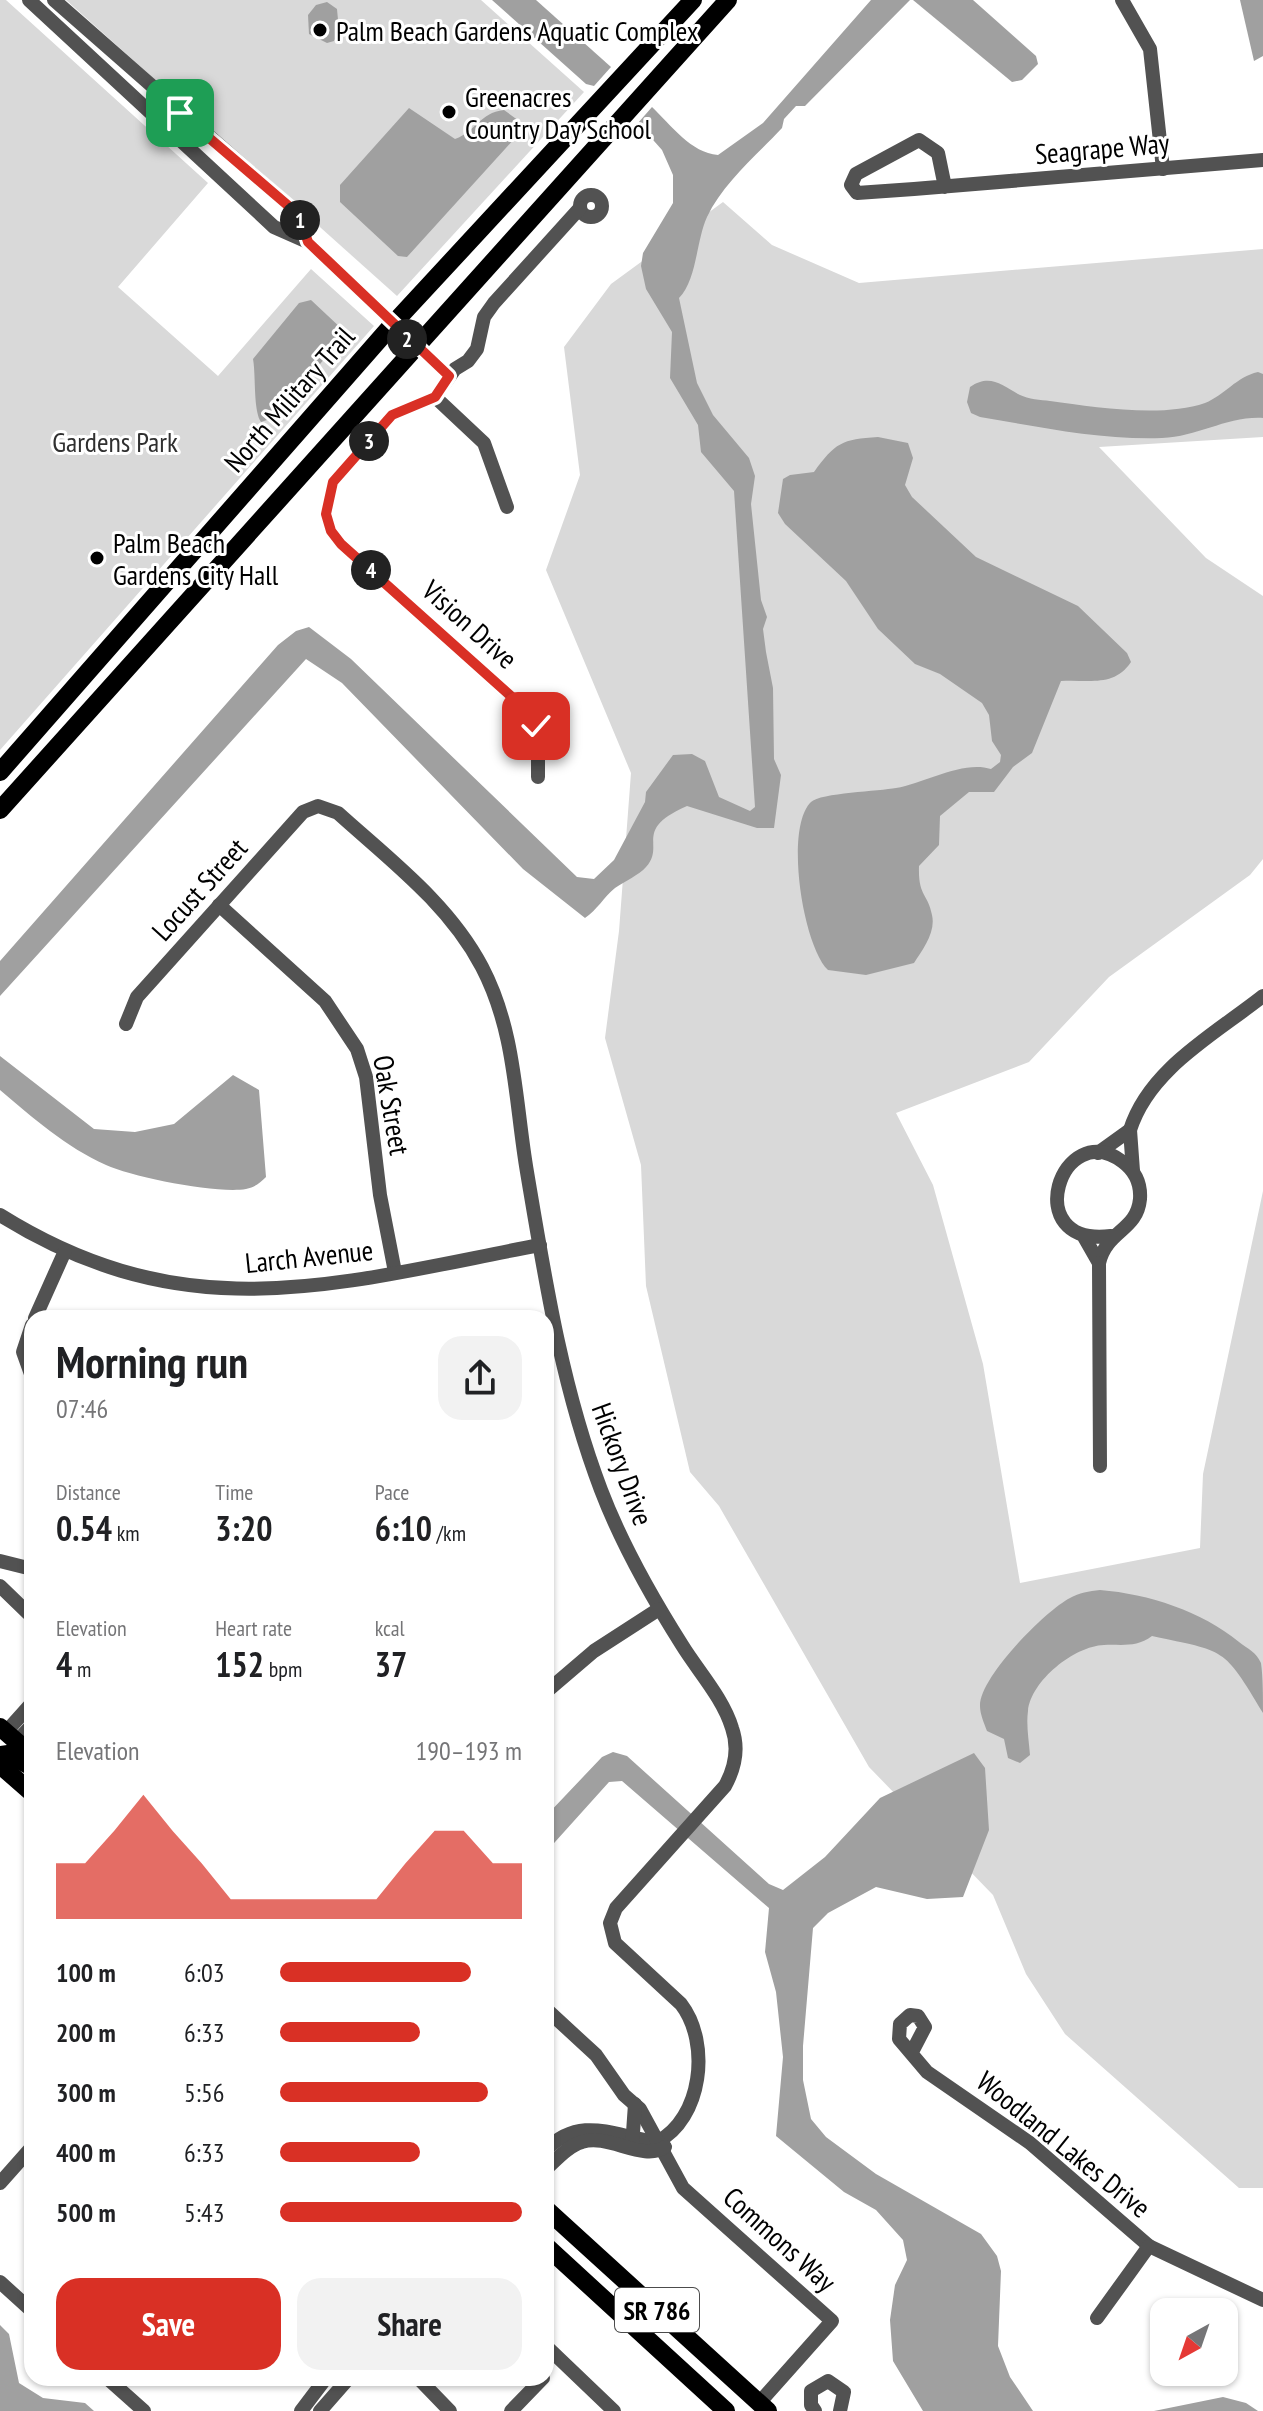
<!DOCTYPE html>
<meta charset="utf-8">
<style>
:root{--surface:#fff;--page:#f2f2f2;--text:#202124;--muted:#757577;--accent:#d93025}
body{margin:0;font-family:"PT Sans Narrow",sans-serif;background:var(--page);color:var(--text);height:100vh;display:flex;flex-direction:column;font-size:30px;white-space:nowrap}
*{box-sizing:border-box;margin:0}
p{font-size:26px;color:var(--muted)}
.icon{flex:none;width:44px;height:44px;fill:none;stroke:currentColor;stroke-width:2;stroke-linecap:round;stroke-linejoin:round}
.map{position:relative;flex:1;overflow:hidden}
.sheet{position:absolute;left:24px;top:1310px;width:530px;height:1076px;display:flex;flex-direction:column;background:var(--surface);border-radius:24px;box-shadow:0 2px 6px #0004}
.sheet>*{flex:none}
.needle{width:52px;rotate:220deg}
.buttons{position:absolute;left:1150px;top:2298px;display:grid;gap:16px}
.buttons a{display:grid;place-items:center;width:88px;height:88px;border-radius:16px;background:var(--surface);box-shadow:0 2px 6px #0004;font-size:40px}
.pin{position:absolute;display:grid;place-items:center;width:68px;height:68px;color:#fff;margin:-34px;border-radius:16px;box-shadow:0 4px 12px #0006}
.km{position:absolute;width:40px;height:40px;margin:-20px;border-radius:50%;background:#222;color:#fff;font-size:22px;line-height:40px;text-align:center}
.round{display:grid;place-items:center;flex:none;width:84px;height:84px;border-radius:24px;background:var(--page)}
.overview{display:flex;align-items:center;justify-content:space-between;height:136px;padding:0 32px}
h1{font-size:44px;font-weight:600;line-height:60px}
.stats{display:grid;grid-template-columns:repeat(3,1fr);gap:12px;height:136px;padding:8px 32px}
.stats div{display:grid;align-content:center}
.stats b{font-size:34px;font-weight:600}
.stats small{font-size:22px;font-weight:400}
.stats p{font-size:22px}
.chart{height:224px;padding:16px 32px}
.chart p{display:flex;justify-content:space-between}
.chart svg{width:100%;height:144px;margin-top:8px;fill:var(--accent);opacity:.7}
.action{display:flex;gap:16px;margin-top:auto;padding:16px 32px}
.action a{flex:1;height:92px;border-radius:24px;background:var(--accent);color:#fff;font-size:32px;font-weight:600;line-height:92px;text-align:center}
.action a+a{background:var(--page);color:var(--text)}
ul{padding:0 32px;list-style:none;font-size:26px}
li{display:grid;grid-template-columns:128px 96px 1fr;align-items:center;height:60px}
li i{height:20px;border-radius:10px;background:var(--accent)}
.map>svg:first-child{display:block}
.green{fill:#d9d9d9}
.water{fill:#a0a0a0}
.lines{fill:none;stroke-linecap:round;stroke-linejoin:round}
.minor{stroke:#525252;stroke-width:14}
.major{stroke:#000;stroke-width:18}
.route-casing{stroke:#fff;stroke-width:16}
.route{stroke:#d93025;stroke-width:10}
.poi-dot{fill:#000;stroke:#fff;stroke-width:3}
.labels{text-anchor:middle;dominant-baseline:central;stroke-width:6;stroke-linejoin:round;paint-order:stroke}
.shield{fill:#fff;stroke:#4c4c4c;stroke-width:2}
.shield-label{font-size:26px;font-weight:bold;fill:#000}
.poi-label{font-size:28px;fill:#000;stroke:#fff;text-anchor:start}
.street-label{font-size:28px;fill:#000;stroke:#fff}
.park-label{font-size:28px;fill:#303030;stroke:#fff}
</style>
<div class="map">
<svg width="1263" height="2411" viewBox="0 0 1263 2411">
<rect width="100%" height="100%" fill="#fff"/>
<g class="green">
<path d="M 0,0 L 6,0 L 208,183 L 118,287 L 218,376 L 311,269 L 374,326 L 0,750 Z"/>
<path d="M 66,0 L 481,0 L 584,92 L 397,296 Z"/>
<path d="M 723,202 L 772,245 L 859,283 L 1263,249 L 1263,437 L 1099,447 L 1206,558 L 1263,596 L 1263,859 L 1250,875 L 1109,977 L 1029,1062 L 896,1113 L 933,1185 L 983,1364 L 1020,1583 L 1200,1548 L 1203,1474 L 1263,1191 L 1263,2188 L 1239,2188 L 1065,2034 L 1026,1974 L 993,1895 L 869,1767 L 719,1506 L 690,1472 L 646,1286 L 641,1165 L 605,1038 L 619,931 L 631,773 L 546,570 L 580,475 L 564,347 L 611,284 Z"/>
</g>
<g class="water">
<path d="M 492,0 L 536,0 L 611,67 L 594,86 L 586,84 Z"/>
<path d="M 871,0 L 910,0 L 805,106 L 796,106 L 784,119 L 782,128 C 757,155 723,183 707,217 C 696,241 697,280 679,298 L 697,383 L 713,415 L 749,458 L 755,476 L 751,504 L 761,600 L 767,617 L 763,629 L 766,652 L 773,688 L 774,759 L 781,775 L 774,828 L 757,828 L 687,806 C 632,830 666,845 646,867 C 639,875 625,881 615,888 C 604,897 597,910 585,918 L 523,869 L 342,683 L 306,659 L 0,996 L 0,961 L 278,645 L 296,631 L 309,627 L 351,659 L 577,877 L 594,879 L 614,860 L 645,802 L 646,792 L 673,755 L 692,754 L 705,761 L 719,797 L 750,811 L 755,807 L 734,491 L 701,452 L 698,425 L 670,378 L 672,332 L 646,289 L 641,266 L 643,253 L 673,203 L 673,175 L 662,150 L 638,123 L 652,107 C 671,125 691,153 718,155 L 763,123 Z"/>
<path d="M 913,0 L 973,0 L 1036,56 L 1038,64 L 1022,80 L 1012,82 Z"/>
<path d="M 1240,0 L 1263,0 L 1263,56 L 1254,61 Z"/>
<path d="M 327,2 L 337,9 L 339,31 L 334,41 L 327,43 L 309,34 L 308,15 L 316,5 Z"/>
<path d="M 409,108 L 455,139 C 477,131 479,113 504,110 L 526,126 L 407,257 L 398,256 L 340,202 L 340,185 Z"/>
<path d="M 311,300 L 343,330 L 340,340 L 276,417 L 261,422 C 253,410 256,375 253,359 L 299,303 Z"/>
<path d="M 1258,372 L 1263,374 L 1263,418 C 1227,416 1198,437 1162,438 C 1100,440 1041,427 980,417 L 971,413 L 967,402 L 970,387 C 991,373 1002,386 1020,395 C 1028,399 1041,400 1050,401 C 1094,407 1162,418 1205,403 C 1225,395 1236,377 1258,372 Z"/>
<path d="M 878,437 L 908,443 L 913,458 L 905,485 L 912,497 L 976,557 L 1078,606 L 1127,653 L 1131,662 C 1114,688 1087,679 1061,681 L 1032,753 L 1013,767 L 994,792 L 969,792 L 940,816 L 939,845 L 919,866 C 918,897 928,893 932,915 C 936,932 923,949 914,963 L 866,975 L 828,970 C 803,946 784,828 811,802 C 820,793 880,791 896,788 C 925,783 963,760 991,769 L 1000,762 L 1001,755 L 992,741 L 989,715 L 982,703 L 940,674 L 915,664 L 878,629 L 846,581 L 785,524 L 778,513 L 783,479 L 790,475 L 814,472 C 835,443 842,439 878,437 Z"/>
<path d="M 0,1056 L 94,1129 L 135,1132 L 174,1124 L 233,1075 L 259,1090 L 266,1177 C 260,1183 255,1187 246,1189 C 217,1194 132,1177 106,1165 C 66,1147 33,1118 0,1090 Z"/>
<path d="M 1100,1590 C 1149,1594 1201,1611 1239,1642 C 1248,1649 1256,1652 1261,1663 C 1263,1677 1263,1698 1263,1713 C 1223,1646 1226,1652 1152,1636 C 1136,1648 1122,1644 1104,1645 C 1074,1646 1031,1681 1028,1711 C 1026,1725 1029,1741 1030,1755 L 1020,1763 L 1008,1758 L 1004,1739 L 987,1731 C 984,1723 980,1714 980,1706 C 979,1678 1045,1611 1070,1598 C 1079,1593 1089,1591 1100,1590 Z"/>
<path d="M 613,1752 L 627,1756 L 769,1884 L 783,1890 L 825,1857 L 880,1798 L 974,1753 L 985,1768 L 989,1830 L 963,1897 L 927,1899 L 876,1887 L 828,1913 L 813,1928 L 803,2046 L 803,2080 L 811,2119 L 826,2137 L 876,2174 L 981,2234 L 997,2256 L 1001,2271 L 998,2346 L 1010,2377 L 1033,2411 L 923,2411 L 893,2361 L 890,2320 L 895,2285 L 907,2260 L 903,2240 L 876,2210 L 844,2192 L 776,2136 L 783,2057 L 776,1992 L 765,1952 L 769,1908 L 622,1781 L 609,1782 L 546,1852 L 546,1816 L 602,1757 Z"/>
<path d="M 0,2325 L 9,2334 L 19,2383 L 43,2398 L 85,2403 L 94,2411 L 0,2411 Z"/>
<path d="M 1223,2397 L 1246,2403 L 1258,2411 L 1154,2411 Z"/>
</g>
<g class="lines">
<g class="minor">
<path d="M 29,0 L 274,227 L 308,242 L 449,376"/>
<path d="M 54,0 L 299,215 L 308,242"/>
<path d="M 1122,0 L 1150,49 L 1163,169"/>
<path d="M 945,187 L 938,153 L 919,140 L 856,174 L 851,185 L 857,193 L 914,189 L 1263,160"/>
<circle cx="591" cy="206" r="11"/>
<path d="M 435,397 L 484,443 L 507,507"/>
<path d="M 538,777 L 538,734 L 528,712 L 341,544 L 331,531 L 326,514 L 333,482 L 392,415 L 435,397 L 455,369 L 468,361 L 477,349 L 484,317 L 494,303 L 580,208"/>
<path d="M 219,905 L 325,1001 L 357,1049 L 366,1077 L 380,1195 L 395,1272"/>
<path d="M 126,1024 L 137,997 L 303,812 L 318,806 L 338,813 C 390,860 449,904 482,967 C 516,1032 515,1102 527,1172 C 545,1279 562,1388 601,1490 C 622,1545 651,1596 682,1645 C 698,1671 723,1698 732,1728 C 739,1748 735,1768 725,1786 L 616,1908 L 610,1923 L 615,1943 L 681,2004 C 711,2043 702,2119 657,2142 C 615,2137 581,2114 546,2150"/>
<path d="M 1130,1130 C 1149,1069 1215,1034 1263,996"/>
<path d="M 1098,1153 L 1130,1130 L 1133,1171"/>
<path d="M 0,1215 C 189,1333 339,1283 540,1245"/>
<path d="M 1083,1235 L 1099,1263 C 1107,1230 1137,1231 1140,1199 C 1141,1184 1135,1171 1123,1162 C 1061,1115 1018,1248 1111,1236"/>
<path d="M 1099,1263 L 1100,1466"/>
<path d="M 35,1318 L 65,1251"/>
<path d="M 32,1325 L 23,1352 L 32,1377"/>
<path d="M 0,1561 L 32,1569"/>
<path d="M 0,1586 L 32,1617"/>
<path d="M 546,1692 L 594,1651 L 659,1609"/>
<path d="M 6,1732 L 32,1703"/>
<path d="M 16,1742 L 32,1725"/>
<path d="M 546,2009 L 596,2055 L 624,2095 L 640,2109 L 683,2188 L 832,2321 L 759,2403"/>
<path d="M 912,2052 L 925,2027 L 918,2016 L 910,2015 L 900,2024 L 899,2039 L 927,2072 L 1030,2143 L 1149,2246 L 1263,2300"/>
<path d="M 632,2147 L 635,2104"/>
<path d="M 546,2169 C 557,2159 568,2146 582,2142 C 608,2133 643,2162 665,2147"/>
<path d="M 0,2183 L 32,2147"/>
<path d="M 0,2282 L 32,2311"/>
<path d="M 1097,2318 L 1149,2246"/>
<path d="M 546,2346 L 614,2411"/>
<path d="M 107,2378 L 144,2411"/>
<path d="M 418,2378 L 450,2411"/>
<path d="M 301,2411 L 326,2378"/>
<path d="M 320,2411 L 349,2378"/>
<path d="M 511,2411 L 543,2378"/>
<path d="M 815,2411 L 811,2405 L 811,2391 L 828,2381 L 844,2392 L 840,2411"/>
</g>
<g class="major">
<path d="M 0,772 L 392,325 L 693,0"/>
<path d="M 0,810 L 728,0"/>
<path d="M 0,1727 L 32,1755"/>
<path d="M 0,1755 L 8,1754 L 32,1767"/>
<path d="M 0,1765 L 32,1793"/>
<path d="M 546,2209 L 768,2411"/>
<path d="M 546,2246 L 726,2411"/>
</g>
</g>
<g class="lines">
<g class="route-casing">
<path id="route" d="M 180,113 L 299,215 L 308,242 L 449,376 L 435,397 L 392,415 L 333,482 L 326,514 L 331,531 L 341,544 L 522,706 L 536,726"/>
</g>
<use href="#route" class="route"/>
</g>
<g class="poi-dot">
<circle cx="320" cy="30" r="8"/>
<circle cx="449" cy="112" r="8"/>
<circle cx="97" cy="558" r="8"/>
</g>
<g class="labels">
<rect class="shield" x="615" y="2288" width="84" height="44" rx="6"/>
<g class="shield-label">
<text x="657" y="2310">SR 786</text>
</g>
<g class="poi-label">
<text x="336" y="30">Palm Beach Gardens Aquatic Complex</text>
<text x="465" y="96">Greenacres<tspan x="465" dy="32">Country Day School</tspan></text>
<text x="113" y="542">Palm Beach<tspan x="113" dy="32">Gardens City Hall</tspan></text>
</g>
<g class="street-label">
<text transform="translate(1102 148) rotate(-5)">Seagrape Way</text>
<text transform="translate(289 399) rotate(-49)">North Military Trail</text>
<text transform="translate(470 624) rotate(42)">Vision Drive</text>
<text transform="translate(199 889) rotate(-48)">Locust Street</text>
<text transform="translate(392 1105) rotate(80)">Oak Street</text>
<text transform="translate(309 1256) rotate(-6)">Larch Avenue</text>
<text transform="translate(623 1464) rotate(70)">Hickory Drive</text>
<text transform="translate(1064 2144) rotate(39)">Woodland Lakes Drive</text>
<text transform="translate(780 2239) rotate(42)">Commons Way</text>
</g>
<g class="park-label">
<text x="115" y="441">Gardens Park</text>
</g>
</g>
</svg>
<div class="buttons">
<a><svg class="needle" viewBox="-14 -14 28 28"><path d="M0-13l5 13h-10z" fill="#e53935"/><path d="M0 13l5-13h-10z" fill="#757577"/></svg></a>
</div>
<div class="pin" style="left:180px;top:113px;background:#1e9e55"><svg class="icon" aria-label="arrive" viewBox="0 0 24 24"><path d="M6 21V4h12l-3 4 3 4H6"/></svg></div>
<div class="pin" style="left:536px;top:726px;background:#d93025"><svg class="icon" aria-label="check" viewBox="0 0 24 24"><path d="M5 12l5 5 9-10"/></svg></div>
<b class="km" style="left:300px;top:220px">1</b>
<b class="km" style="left:407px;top:339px">2</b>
<b class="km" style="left:369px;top:441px">3</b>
<b class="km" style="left:371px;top:570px">4</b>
<section class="sheet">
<div class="overview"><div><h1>Morning run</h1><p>07:46</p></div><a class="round"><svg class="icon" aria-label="share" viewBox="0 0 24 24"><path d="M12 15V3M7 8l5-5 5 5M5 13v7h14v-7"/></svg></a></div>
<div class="stats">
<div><p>Distance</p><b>0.54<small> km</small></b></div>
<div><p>Time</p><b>3:20</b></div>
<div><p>Pace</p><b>6:10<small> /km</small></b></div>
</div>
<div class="stats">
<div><p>Elevation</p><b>4<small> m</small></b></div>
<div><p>Heart rate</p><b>152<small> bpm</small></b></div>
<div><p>kcal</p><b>37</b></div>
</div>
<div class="chart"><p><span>Elevation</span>190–193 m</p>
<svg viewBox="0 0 160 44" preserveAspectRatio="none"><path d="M0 44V27L10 27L20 17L30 6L40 17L50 27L60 38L70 38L80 38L90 38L100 38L110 38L120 27L130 17L140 17L150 27L160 27V44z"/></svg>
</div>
<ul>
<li><b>100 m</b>6:03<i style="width:79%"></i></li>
<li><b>200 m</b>6:33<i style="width:58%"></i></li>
<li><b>300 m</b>5:56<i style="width:86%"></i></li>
<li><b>400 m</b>6:33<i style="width:58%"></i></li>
<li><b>500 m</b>5:43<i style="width:100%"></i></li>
</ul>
<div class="action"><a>Save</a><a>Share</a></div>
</section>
</div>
